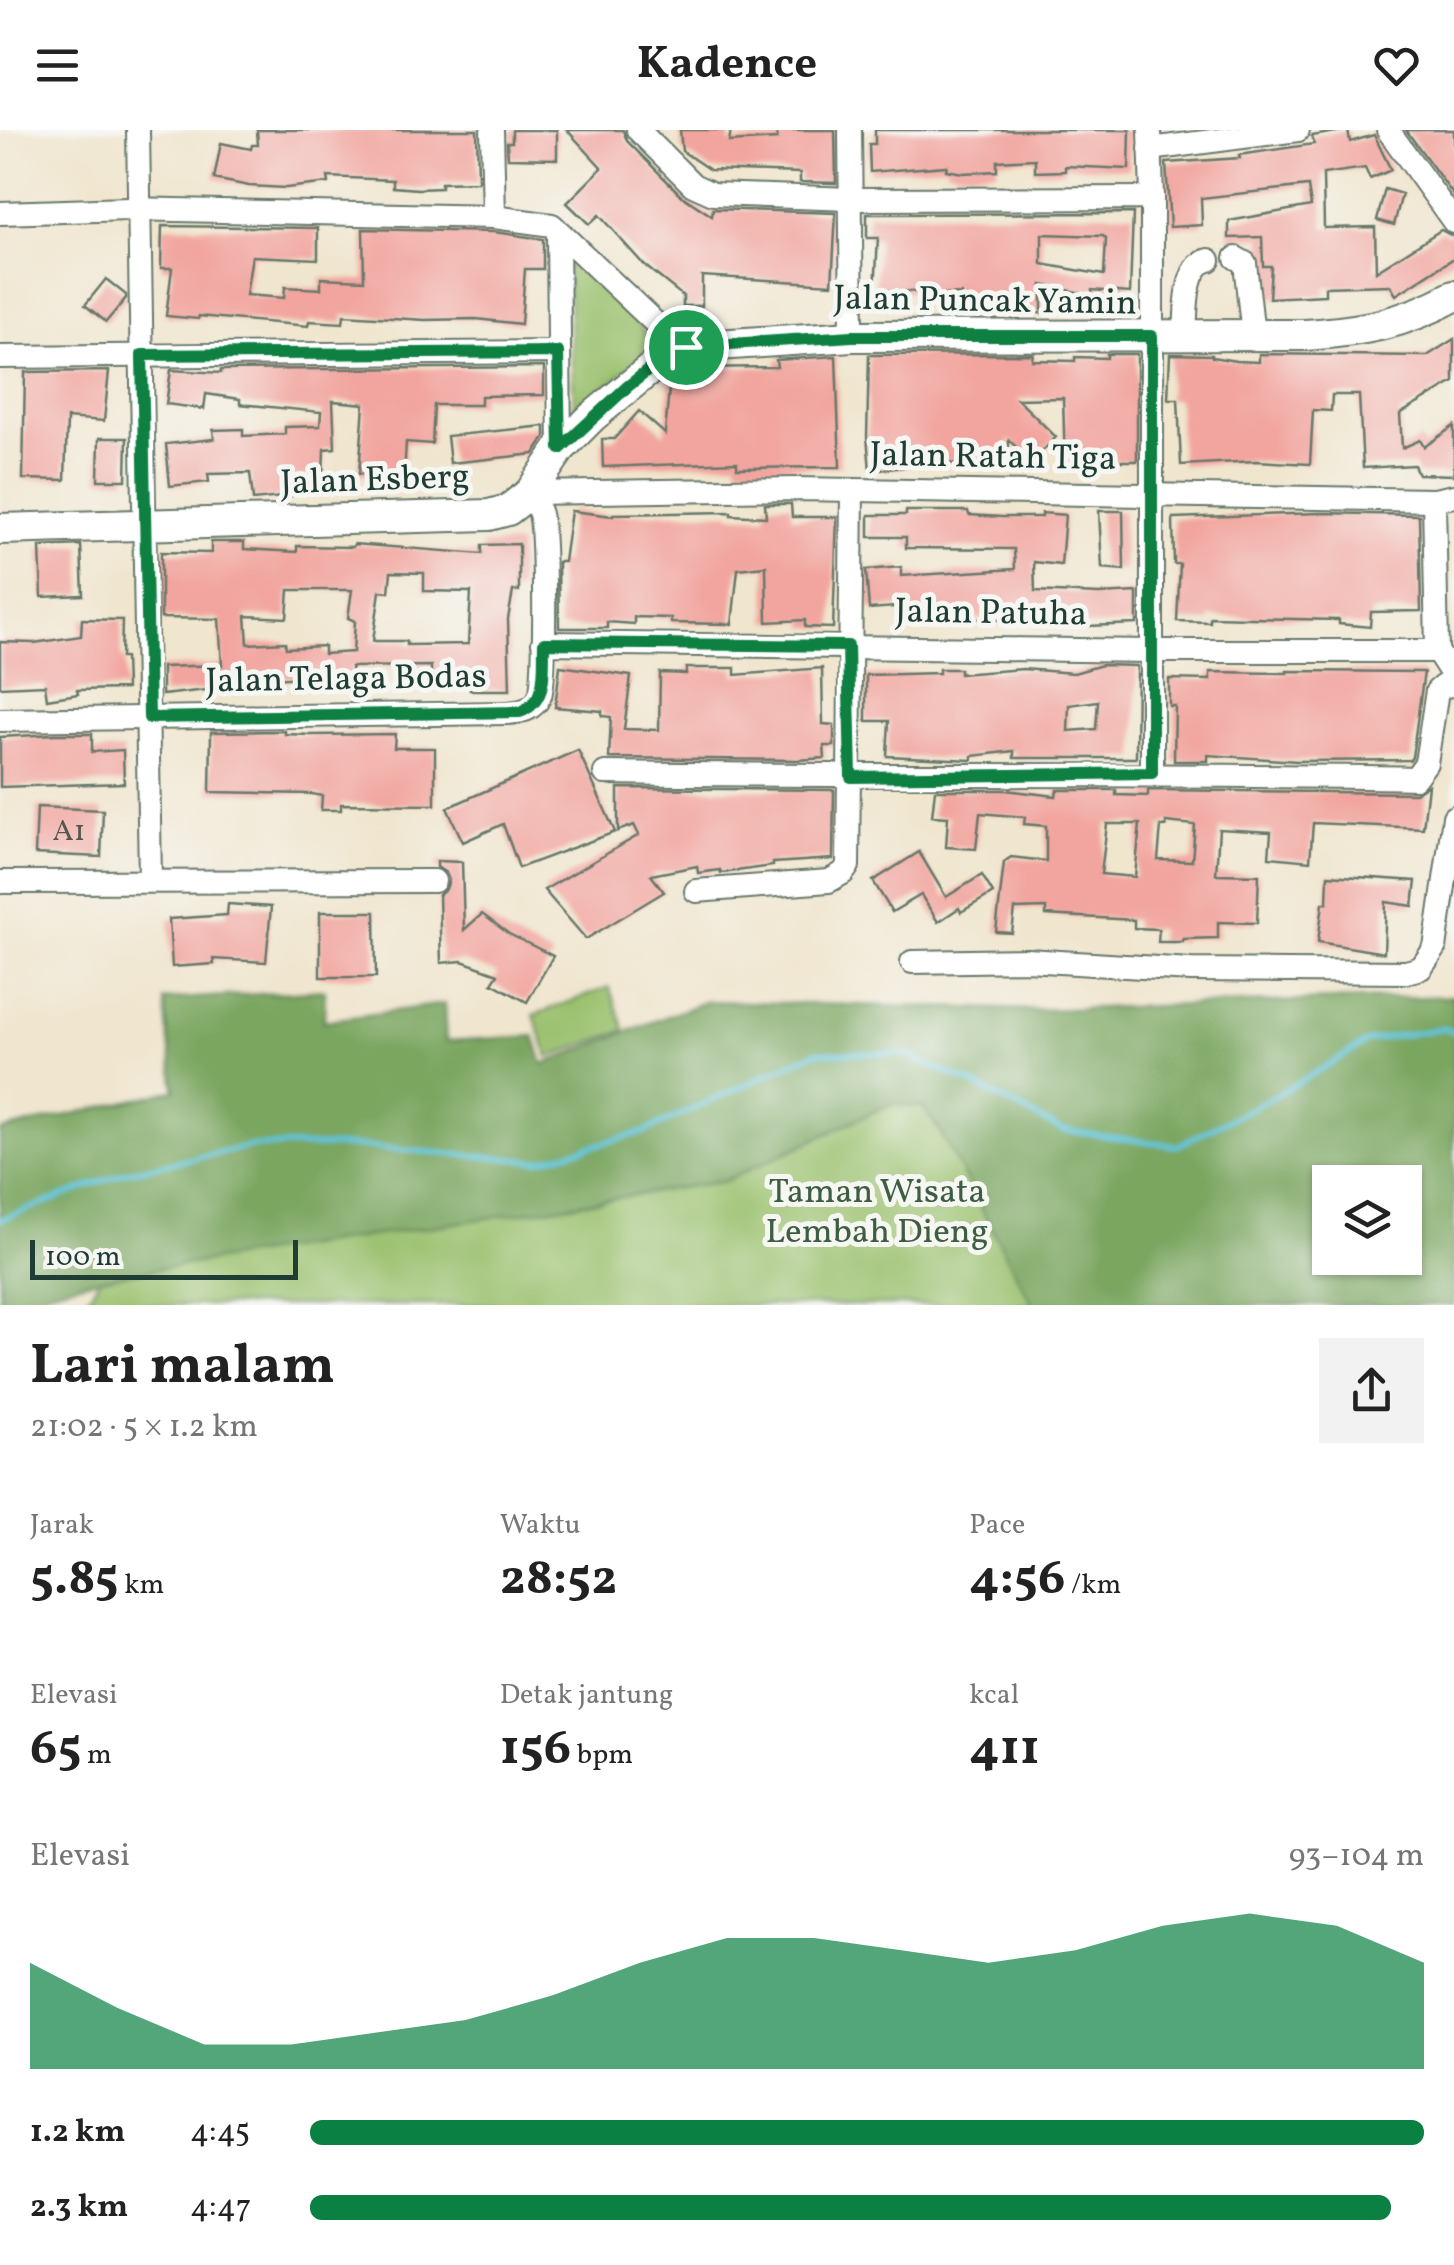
<!DOCTYPE html>
<html lang="id">
<meta charset="utf-8">
<style>
:root{--surface:#fff;--page:#f2f2f2;--text:#222;--muted:#767676;--accent:#0b8043}
body{margin:0;font-family:Vollkorn,serif;background:var(--page);color:var(--text);height:100vh;display:flex;flex-direction:column;font-size:38px;white-space:nowrap}
*{box-sizing:border-box;margin:0}
p{font-size:32px;color:var(--muted)}
.icon{flex:none;width:55px;height:55px;fill:none;stroke:currentColor;stroke-width:2;stroke-linecap:round;stroke-linejoin:round}
.map{position:relative;height:1175px;overflow:hidden}
.details{display:flex;flex-direction:column;background:var(--surface);flex:1}
.details>*{flex:none}
.fabs{position:absolute;left:1312px;top:1035px;display:grid;gap:20px}
.fabs a{display:grid;place-items:center;width:110px;height:110px;border-radius:0px;background:var(--surface);box-shadow:0 2px 8px #0004;font-size:50px}
.scale{position:absolute;left:30px;bottom:25px;width:268px;box-sizing:border-box;padding-left:10px;border:5px solid #1f3d34;border-top:0;font-size:28px;line-height:35px;white-space:nowrap;color:#1f3d34;-webkit-text-stroke:8px #f6f6f2;paint-order:stroke}
.pin{position:absolute;display:grid;place-items:center;width:85px;height:85px;color:#fff;margin:-42px;border:5px solid #fff;border-radius:50%;box-shadow:0 2px 10px #0007}
.round{display:grid;place-items:center;flex:none;width:105px;height:105px;border-radius:0px;background:var(--page)}
.head{display:flex;align-items:center;justify-content:space-between;height:170px;padding:0 30px}
h1{font-size:55px;font-weight:700;line-height:75px}
.figures{display:grid;grid-template-columns:repeat(3,1fr);gap:15px;height:170px;padding:10px 30px}
.figures div{display:grid;align-content:center}
.figures b{font-size:50px;font-weight:700}
.figures small{font-size:28px;font-weight:400}
.figures p{font-size:28px}
.chart{height:280px;padding:20px 30px}
.chart p{display:flex;justify-content:space-between}
.chart svg{width:100%;height:180px;margin-top:10px;fill:var(--accent);opacity:.7}
ul{padding:0 30px;list-style:none;font-size:32px}
li{display:grid;grid-template-columns:160px 120px 1fr;align-items:center;height:75px}
li i{height:25px;border-radius:12px;background:var(--accent)}
header{display:flex;justify-content:space-between;align-items:center;height:130px;padding:0 30px;background:var(--surface);font-size:45px;font-weight:700}
.map>svg:first-child{display:block}
.green{fill:#99c06c;stroke:#5c7e50;stroke-width:2.5}
.forest{fill:#7aa660;stroke:#4c724a;stroke-width:2.5;fill-rule:evenodd}
.lines{fill:none;stroke-linecap:round;stroke-linejoin:round}
.stream{stroke:#5fc6dc;stroke-width:5}
.building{fill:#f2a59f;fill-rule:evenodd}
.minor-casing{stroke:#68786a;stroke-width:26}
.major-casing{stroke:#68786a;stroke-width:34}
.minor{stroke:#fff;stroke-width:22}
.major{stroke:#fff;stroke-width:30}
.route-casing{stroke:#fff;stroke-width:20}
.route{stroke:#0b8043;stroke-width:12}
.labels{text-anchor:middle;dominant-baseline:central;stroke-width:10;stroke-linejoin:round;paint-order:stroke}
.number-label{font-size:30px;fill:#54574f}
.street-label{font-size:35px;fill:#1f3d34;stroke:#f6f6f2}
.park-label{font-size:35px;fill:#3e5e42;stroke:#f6f6f2}
</style>
<header><svg class="icon" aria-label="menu" viewBox="0 0 24 24"><path d="M4 6h16M4 12h16M4 18h16"/></svg>Kadence<svg class="icon" aria-label="heart" viewBox="0 0 24 24"><path d="M12 20l-8-8c-3-5 5-10 8-4 3-6 11-1 8 4z"/></svg></header>
<div class="map">
<svg width="1454" height="1175" viewBox="0 0 1454 1175">
<rect width="100%" height="100%" fill="#f6f6f2"/>
<filter id="ink" filterUnits="userSpaceOnUse"><feTurbulence type="fractalNoise" baseFrequency=".01" numOctaves="2"/><feDisplacementMap in="SourceGraphic" scale="20" xChannelSelector="R" yChannelSelector="G"/><feConvolveMatrix kernelMatrix="1 2 1 2 8 2 1 2 1" color-interpolation-filters="sRGB"/></filter>
<filter id="wash" filterUnits="userSpaceOnUse"><feTurbulence type="fractalNoise" baseFrequency=".0048" numOctaves="4" result="noise"/><feDisplacementMap in="SourceGraphic" scale="40" xChannelSelector="R" yChannelSelector="G"/><feGaussianBlur stdDeviation="2.25" result="paint"/><feColorMatrix in="noise" values="0 0 0 0 0 0 0 0 0 0 0 0 0 0 0 0 0 1.4 0 .05"/><feComposite in="paint" operator="in"/></filter>
<g filter="url(#wash)">
<rect width="100%" height="100%" fill="#f0e5cd"/>
<g class="green">
<path d="M 575,127 L 653,211 L 653,217 L 581,278 L 574,276 L 567,129 Z"/>
<path d="M 609,857 L 625,900 L 548,927 L 534,885 Z"/>
<path d="M 890,974 L 923,977 L 938,998 L 1033,1175 L 83,1175 L 100,1148 L 458,1087 L 725,1051 Z"/>
</g>
<path class="forest" d="M 325,860 L 324,891 L 444,874 L 446,911 L 534,906 L 543,934 L 707,871 L 1038,880 L 1454,866 L 1454,1175 L 1033,1175 L 938,998 L 923,977 L 890,974 L 725,1051 L 100,1148 L 0,1173 L 0,1001 L 175,960 L 164,870 ZM 1405,1052 L 1405,1128 L 1330,1128 L 1330,1052 Z"/>
<g class="lines">
<path class="stream" d="M 0,1090 L 127,1042 L 253,1016 L 353,1016 L 537,1031 L 644,1002 L 816,922 L 903,924 L 971,953 L 1061,1000 L 1177,1016 L 1275,966 L 1369,911 L 1443,898 L 1454,903"/>
</g>
<g id="blocks">
<g class="building">
<path d="M 257,0 L 477,0 L 478,52 L 441,53 L 441,58 L 418,59 L 393,57 L 393,50 L 328,47 L 329,53 L 286,58 L 249,56 L 214,49 L 221,13 L 251,19 L 252,15 L 258,15 Z"/>
<path d="M 512,0 L 557,0 L 557,29 L 508,28 L 507,12 L 512,12 Z"/>
<path d="M 567,0 L 623,0 L 627,11 L 682,66 L 712,86 L 713,79 L 836,83 L 832,154 L 702,146 L 702,176 L 683,176 L 683,166 L 644,135 L 599,85 L 589,94 L 567,73 L 602,38 Z"/>
<path d="M 680,0 L 731,0 L 729,12 L 777,9 L 777,0 L 835,0 L 836,53 L 800,52 L 800,43 L 710,40 L 682,21 Z"/>
<path d="M 875,0 L 1130,0 L 1129,39 L 1065,36 L 1065,41 L 1035,42 L 1035,29 L 997,31 L 997,41 L 963,43 L 946,40 L 947,36 L 870,42 L 869,14 L 875,14 Z"/>
<path d="M 1348,0 L 1350,12 L 1374,5 L 1391,40 L 1370,49 L 1365,38 L 1323,44 L 1324,98 L 1375,97 L 1376,141 L 1441,100 L 1454,107 L 1454,128 L 1396,165 L 1390,155 L 1325,157 L 1325,165 L 1269,168 L 1271,136 L 1263,136 L 1262,107 L 1229,108 L 1229,91 L 1311,76 L 1308,56 L 1201,68 L 1202,95 L 1170,97 L 1166,33 L 1240,28 L 1239,25 L 1314,14 L 1312,6 Z"/>
<path d="M 1406,0 L 1454,0 L 1454,66 Z"/>
<path d="M 1385,59 L 1402,64 L 1394,95 L 1377,90 Z"/>
<path d="M 1133,83 L 1130,163 L 1092,160 L 1092,165 L 1042,155 L 1042,183 L 961,184 L 961,164 L 923,166 L 922,162 L 875,160 L 878,108 L 867,108 L 867,84 ZM 1042,104 L 1103,106 L 1106,109 L 1104,145 L 1042,134 Z"/>
<path d="M 162,96 L 318,98 L 318,129 L 252,126 L 246,165 L 284,168 L 285,157 L 321,159 L 321,148 L 364,150 L 363,99 L 494,102 L 543,109 L 543,139 L 525,139 L 521,194 L 476,189 L 425,190 L 344,185 L 343,193 L 309,191 L 308,196 L 199,186 L 198,189 L 166,186 L 172,138 L 161,138 Z"/>
<path d="M 106,149 L 126,165 L 126,168 L 106,192 L 85,175 Z"/>
<path d="M 1454,209 L 1454,252 L 1400,284 L 1402,318 L 1420,310 L 1424,317 L 1454,296 L 1454,345 L 1418,344 L 1414,335 L 1363,338 L 1359,265 L 1332,265 L 1331,281 L 1313,280 L 1310,334 L 1256,331 L 1181,335 L 1178,269 L 1168,269 L 1170,224 L 1212,225 L 1212,227 L 1236,231 L 1259,232 L 1259,224 L 1427,226 Z"/>
<path d="M 1033,224 L 1032,230 L 1075,231 L 1075,227 L 1107,228 L 1107,224 L 1137,224 L 1137,331 L 1093,331 L 1093,335 L 1065,336 L 1063,268 L 1017,269 L 1056,307 L 1032,332 L 1009,310 L 1008,336 L 938,333 L 870,341 L 867,306 L 869,225 Z"/>
<path d="M 836,226 L 840,337 L 737,338 L 737,332 L 603,337 L 602,309 L 614,309 L 639,281 L 665,304 L 670,247 L 686,247 L 687,238 L 777,237 L 776,230 Z"/>
<path d="M 544,237 L 544,265 L 481,266 L 481,275 L 434,275 L 432,314 L 406,312 L 404,347 L 359,344 L 364,274 L 333,271 L 335,318 L 324,319 L 323,347 L 290,346 L 292,366 L 253,370 L 250,343 L 208,344 L 209,352 L 170,356 L 166,314 L 214,309 L 213,300 L 243,299 L 243,306 L 285,304 L 285,297 L 320,296 L 321,282 L 240,274 L 240,269 L 206,264 L 204,279 L 166,274 L 171,240 L 221,243 L 221,240 Z"/>
<path d="M 109,241 L 104,291 L 67,288 L 65,350 L 23,349 L 25,242 Z"/>
<path d="M 545,296 L 545,307 L 534,324 L 450,333 L 447,306 Z"/>
<path d="M 99,308 L 127,308 L 126,350 L 98,350 Z"/>
<path d="M 765,374 L 791,374 L 792,387 L 837,387 L 833,498 L 805,497 L 805,490 L 767,492 L 766,436 L 738,439 L 732,494 L 671,493 L 671,488 L 634,487 L 634,494 L 607,492 L 607,498 L 559,498 L 558,432 L 564,432 L 571,381 L 613,386 L 613,384 L 731,382 L 731,385 L 766,387 Z"/>
<path d="M 906,381 L 968,381 L 969,385 L 1002,387 L 1042,387 L 1042,383 L 1065,385 L 1061,435 L 1034,432 L 1035,461 L 1099,464 L 1137,462 L 1137,494 L 1037,498 L 1037,491 L 945,488 L 945,483 L 910,485 L 909,476 L 869,479 L 866,440 L 901,437 L 901,446 L 1015,439 L 1014,419 L 906,418 L 906,407 L 869,407 L 869,385 L 906,385 Z"/>
<path d="M 1099,381 L 1123,381 L 1124,440 L 1102,438 Z"/>
<path d="M 1320,383 L 1419,385 L 1421,481 L 1371,482 L 1370,497 L 1339,494 L 1339,490 L 1210,487 L 1210,492 L 1177,491 L 1180,434 L 1174,434 L 1173,388 Z"/>
<path d="M 211,412 L 244,412 L 244,419 L 297,422 L 297,416 L 353,417 L 354,414 L 482,424 L 482,415 L 519,414 L 519,461 L 513,461 L 508,489 L 510,560 L 470,560 L 470,555 L 431,555 L 431,536 L 351,537 L 352,554 L 307,557 L 306,547 L 251,550 L 251,555 L 162,565 L 162,537 L 222,535 L 219,489 L 161,488 L 161,422 L 211,423 ZM 391,442 L 424,443 L 424,461 L 471,462 L 468,514 L 407,515 L 407,511 L 373,511 L 380,461 L 389,462 ZM 289,460 L 352,460 L 348,488 L 355,491 L 353,522 L 324,524 L 324,516 L 286,518 L 285,512 L 248,514 L 246,486 L 287,488 Z"/>
<path d="M 81,415 L 83,465 L 42,467 L 40,417 Z"/>
<path d="M 82,489 L 122,490 L 121,528 L 125,528 L 126,559 L 77,560 L 78,564 L 47,569 L 45,555 L 0,557 L 0,512 L 34,513 L 81,506 Z"/>
<path d="M 1102,535 L 1137,536 L 1136,628 L 1014,628 L 1014,621 L 972,626 L 972,630 L 887,626 L 889,591 L 866,591 L 866,545 L 939,543 L 939,539 L 960,539 L 960,544 L 1023,539 L 1074,543 ZM 1098,571 L 1096,599 L 1068,601 L 1069,575 Z"/>
<path d="M 560,536 L 631,546 L 624,599 L 659,600 L 660,543 L 686,544 L 686,538 L 735,538 L 735,545 L 822,538 L 823,594 L 834,595 L 834,616 L 824,616 L 825,628 L 797,630 L 609,628 L 611,587 L 602,586 L 602,581 L 555,577 Z"/>
<path d="M 1287,541 L 1424,542 L 1412,627 L 1410,630 L 1297,631 L 1208,625 L 1208,631 L 1174,631 L 1175,576 L 1169,576 L 1169,549 L 1210,550 L 1210,542 L 1287,543 Z"/>
<path d="M 285,601 L 285,604 L 311,605 L 395,604 L 394,618 L 435,618 L 435,675 L 341,674 L 341,680 L 321,680 L 322,666 L 312,664 L 210,662 L 211,602 Z"/>
<path d="M 55,604 L 92,604 L 92,622 L 123,620 L 124,653 L 0,657 L 0,607 Z"/>
<path d="M 578,620 L 615,702 L 519,738 L 503,694 L 463,712 L 447,678 Z"/>
<path d="M 1428,655 L 1423,698 L 1313,693 L 1310,731 L 1269,727 L 1271,702 L 1219,699 L 1216,744 L 1259,745 L 1257,793 L 1218,792 L 1218,808 L 1183,809 L 1183,812 L 1158,812 L 1159,799 L 1134,798 L 1134,790 L 1046,785 L 1046,778 L 1015,779 L 1012,803 L 996,802 L 1004,732 L 1011,727 L 1046,731 L 1046,696 L 1024,694 L 1025,687 L 980,683 L 976,719 L 946,717 L 948,687 L 932,686 L 935,660 L 1005,660 L 1056,666 L 1057,660 L 1116,660 L 1116,665 L 1148,666 L 1148,660 L 1415,663 ZM 1166,692 L 1195,695 L 1192,731 L 1158,730 L 1161,696 L 1166,696 ZM 1107,694 L 1140,694 L 1135,747 L 1101,744 Z"/>
<path d="M 618,658 L 834,660 L 833,729 L 773,733 L 773,736 L 721,743 L 720,740 L 698,743 L 697,736 L 651,745 L 664,762 L 586,809 L 544,760 L 639,705 L 634,695 L 618,701 Z"/>
<path d="M 37,677 L 103,680 L 101,727 L 35,724 Z"/>
<path d="M 919,722 L 946,767 L 982,745 L 993,763 L 961,782 L 959,778 L 938,792 L 921,765 L 892,782 L 873,751 Z"/>
<path d="M 437,731 L 462,732 L 464,800 L 482,784 L 509,804 L 553,826 L 527,872 L 492,853 L 498,844 L 462,831 L 441,833 L 439,765 L 446,759 L 449,750 L 446,743 L 437,737 Z"/>
<path d="M 1328,745 L 1416,751 L 1413,776 L 1386,772 L 1384,823 L 1318,812 L 1323,773 L 1327,773 Z"/>
<path d="M 228,774 L 271,777 L 266,832 L 213,829 L 214,834 L 172,837 L 169,789 L 227,785 Z"/>
<path d="M 320,782 L 375,782 L 376,847 L 320,847 Z"/>
</g>
</g>
</g>
<g filter="url(#ink)">
<use href="#blocks" fill-opacity="0" stroke="#68786a" stroke-width="2.5"/>
<g class="lines">
<g class="minor-casing">
<g id="minor">
<path d="M 138,0 L 150,751"/>
<path d="M 492,0 L 494,87"/>
<path d="M 638,0 L 693,55 L 713,64 L 851,69 L 1152,68 L 1152,643"/>
<path d="M 850,0 L 852,206"/>
<path d="M 1150,0 L 1152,68"/>
<path d="M 1388,0 L 1454,92"/>
<path d="M 1150,19 L 1298,0"/>
<path d="M 0,83 L 129,79 L 494,87 L 552,95 L 671,208 L 686,217"/>
<path d="M 558,102 L 560,319"/>
<path d="M 1236,128 L 1245,133 L 1253,205"/>
<path d="M 1185,206 C 1187,184 1183,135 1209,130"/>
<path d="M 0,227 L 558,222"/>
<path d="M 1434,370 L 1437,521 L 1451,543 L 1454,555"/>
<path d="M 543,513 L 1152,521 L 1437,521"/>
<path d="M 0,590 L 507,583 C 521,582 534,580 540,566 C 546,550 545,403 540,384 C 538,377 533,370 530,363 L 797,359 L 1434,370 L 1454,366"/>
<path d="M 605,643 C 875,647 1145,643 1415,648 L 1426,633 L 1437,561 L 1443,556 L 1454,555"/>
<path d="M 0,752 L 434,751"/>
<path d="M 696,761 L 829,751 L 843,743 L 848,736 L 852,361"/>
<path d="M 912,832 L 1027,830 L 1191,840 L 1406,842 L 1421,838 L 1435,818 L 1454,687"/>
</g>
</g>
<g class="major-casing">
<path id="major" d="M 0,399 L 489,385 L 508,380 L 530,363 L 560,319 L 592,287 L 660,231 L 686,217 L 852,206 L 1305,205 C 1362,201 1403,194 1454,166"/>
</g>
<use href="#minor" class="minor"/>
<use href="#major" class="major"/>
</g>
</g>
<g class="lines" filter="url(#ink)">
<g class="route-casing">
<path id="route" d="M 852,206 L 1152,206 L 1152,643 L 851,647 L 848,516 L 544,513 C 543,538 549,571 520,582 L 149,588 L 142,225 L 558,222 L 560,319 L 627,257 L 660,231 L 686,217 Z"/>
</g>
<use href="#route" class="route"/>
</g>
<g class="labels">
<g class="number-label">
<text x="69" y="702">A1</text>
</g>
<g class="street-label">
<text transform="translate(985 172) rotate(1)">Jalan Puncak Yamin</text>
<text transform="translate(993 328) rotate(1)">Jalan Ratah Tiga</text>
<text transform="translate(375 351) rotate(-2)">Jalan Esberg</text>
<text transform="translate(991 484) rotate(1)">Jalan Patuha</text>
<text transform="translate(346 550) rotate(-1)">Jalan Telaga Bodas</text>
</g>
<g class="park-label">
<text x="877" y="1063">Taman Wisata<tspan x="877" dy="40">Lembah Dieng</tspan></text>
</g>
</g>
</svg>
<div class="fabs">
<a><svg class="icon" aria-label="layers" viewBox="0 0 24 24"><path d="M12 4l9 5-9 5-9-5zM3 14l9 5 9-5"/></svg></a>
</div>
<div class="scale">100 m</div>
<div class="pin" style="left:686px;top:217px;background:#1e9e55"><svg class="icon" aria-label="arrive" viewBox="0 0 24 24"><path d="M6 21V4h12l-3 4 3 4H6"/></svg></div>
</div>
<section class="details">
<div class="head"><div><h1>Lari malam</h1><p>21:02 · 5 × 1.2 km</p></div><a class="round"><svg class="icon" aria-label="share" viewBox="0 0 24 24"><path d="M12 15V3M7 8l5-5 5 5M5 13v7h14v-7"/></svg></a></div>
<div class="figures">
<div><p>Jarak</p><b>5.85<small> km</small></b></div>
<div><p>Waktu</p><b>28:52</b></div>
<div><p>Pace</p><b>4:56<small> /km</small></b></div>
</div>
<div class="figures">
<div><p>Elevasi</p><b>65<small> m</small></b></div>
<div><p>Detak jantung</p><b>156<small> bpm</small></b></div>
<div><p>kcal</p><b>411</b></div>
</div>
<div class="chart"><p><span>Elevasi</span>93–104 m</p>
<svg viewBox="0 0 160 44" preserveAspectRatio="none"><path d="M0 44V18L10 29L20 38L30 38L40 35L50 32L60 26L70 18L80 12L90 12L100 15L110 18L120 15L130 9L140 6L150 9L160 18V44z"/></svg>
</div>
<ul>
<li><b>1.2 km</b>4:45<i style="width:100%"></i></li>
<li><b>2.3 km</b>4:47<i style="width:97%"></i></li>
</ul>
</section>
